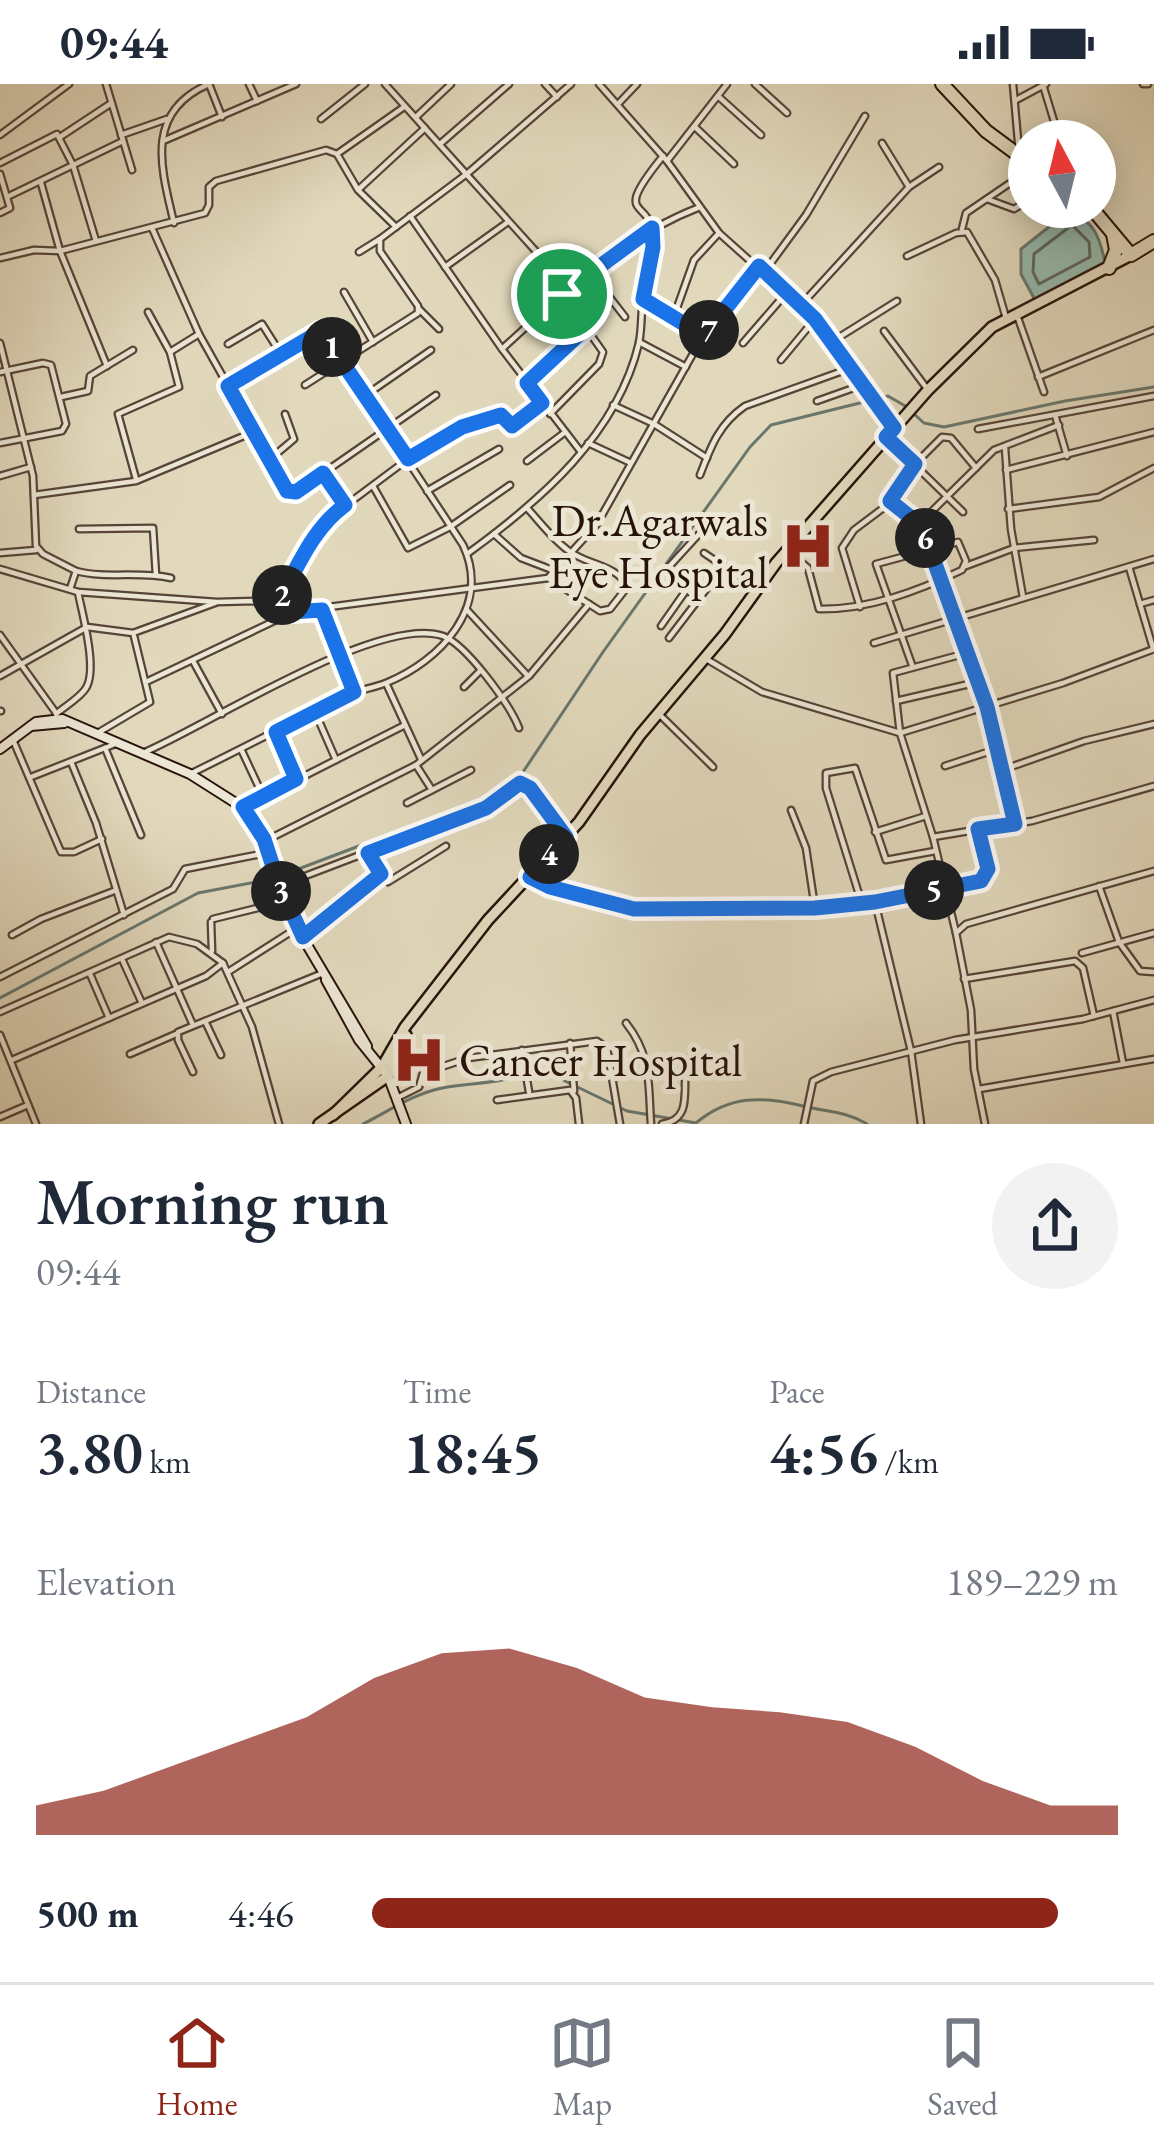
<!DOCTYPE html>
<meta charset="utf-8">
<style>
:root{--surface:#fff;--page:#f2f2f3;--text:#1f2937;--muted:#747a83;--line:#e0e1e3;--accent:#8f2418}
body{margin:0;font-family:"EB Garamond",serif;background:var(--page);color:var(--text);height:100vh;display:flex;flex-direction:column;font-size:45px;white-space:nowrap}
*{box-sizing:border-box;margin:0}
p{font-size:39px;color:var(--muted)}
.icon{flex:none;width:66px;height:66px;fill:none;stroke:currentColor;stroke-width:2;stroke-linecap:round;stroke-linejoin:round}
.map{position:relative;height:1040px;overflow:hidden}
.side{display:flex;flex-direction:column;background:var(--surface);flex:1}
.side>*{flex:none}
.needle{width:78px;rotate:353deg}
.fabs{position:absolute;left:1008px;top:36px;display:grid;gap:24px}
.fabs a{display:grid;place-items:center;width:108px;height:108px;border-radius:50%;background:var(--surface);box-shadow:0 6px 30px #0003;font-size:60px}
.pin{position:absolute;display:grid;place-items:center;width:102px;height:102px;color:#fff;margin:-51px;border:6px solid #fff;border-radius:50%;box-shadow:0 3px 12px #0007}
.km{position:absolute;width:60px;height:60px;margin:-30px;border-radius:50%;background:#222;color:#fff;font-size:33px;line-height:60px;text-align:center}
.round{display:grid;place-items:center;flex:none;width:126px;height:126px;border-radius:63px;background:var(--page)}
.headline{display:flex;align-items:center;justify-content:space-between;height:204px;padding:0 36px}
h1{font-size:66px;font-weight:600;line-height:90px}
.figures{display:grid;grid-template-columns:repeat(3,1fr);gap:18px;height:204px;padding:12px 36px}
.figures div{display:grid;align-content:center}
.figures b{font-size:60px;font-weight:600}
.figures small{font-size:33px;font-weight:400}
.figures p{font-size:33px}
.chart{height:336px;padding:24px 36px}
.chart p{display:flex;justify-content:space-between}
.chart svg{width:100%;height:216px;margin-top:12px;fill:var(--accent);opacity:.7}
ul{padding:0 36px;list-style:none;font-size:39px}
li{display:grid;grid-template-columns:192px 144px 1fr;align-items:center;height:90px}
li i{height:30px;border-radius:15px;background:var(--accent)}
.status{display:flex;justify-content:space-between;align-items:center;height:84px;padding:0 60px;background:var(--surface);direction:ltr}
.status svg{height:33px;fill:currentColor}
.dock{display:flex;justify-content:space-around;align-items:center;height:168px;border-top:3px solid var(--line);background:var(--surface);font-size:33px;color:var(--muted)}
.dock a{display:grid;justify-items:center;gap:6px}
.dock .on{color:var(--accent)}
.map>svg:first-child{display:block}
.water{fill:#95baaf;stroke:#69776d;stroke-width:3}
.lines{fill:none;stroke-linecap:round;stroke-linejoin:round}
.shore{stroke:#5e665d;stroke-width:3}
.stream{stroke:#69776d;stroke-width:3}
.street-casing{stroke:#564438;stroke-width:9}
.secondary-casing{stroke:#28130b;stroke-width:12}
.primary-casing{stroke:#28130b;stroke-width:14}
.highway-casing{stroke:#28130b;stroke-width:16}
.street{stroke:#ece6d4;stroke-width:4.5}
.secondary{stroke:#ece6d4;stroke-width:8}
.primary{stroke:#e2d9bd;stroke-width:9}
.highway{stroke:#e2d9bd;stroke-width:12}
.route-casing{stroke:#fff;stroke-width:24}
.route{stroke:#1a73e8;stroke-width:15}
.labels{text-anchor:middle;dominant-baseline:central;stroke-width:10;stroke-linejoin:round;paint-order:stroke}
.poi-label{font-size:45px;fill:#28130b;stroke:#ece6d4;text-anchor:end}
</style>
<div class="status"><b>09:44</b><svg viewBox="0 0 49 12"><path d="M0 12V9h3v3zM5 12V6h3v6zM10 12V3h3v9zM15 12V0h3v12zM26 1h20v11H26zM47 4h2v5h-2z"/></svg></div>
<div class="map">
<svg width="1154" height="1040" viewBox="0 0 1154 1040">
<rect width="100%" height="100%" fill="#e2d9bd"/>
<filter id="stains"><feTurbulence type="fractalNoise" baseFrequency=".00167" numOctaves="4"/><feColorMatrix values="0 0 0 0 .2 0 0 0 0 .09 0 0 0 0 .02 0 0 0 .5 -.17"/></filter>
<radialGradient id="worn" r=".72"><stop offset=".6" stop-color="#630" stop-opacity="0"/><stop offset="1" stop-color="#630" stop-opacity=".3"/></radialGradient>
<path class="water" d="M 1069,127 C 1094,137 1100,153 1105,179 L 1048,213 L 1035,216 L 1021,190 L 1021,165 Z"/>
<g class="lines">
<path class="shore" d="M 1072,141 L 1089,158 L 1090,173 L 1039,200 L 1033,188 L 1034,170 Z"/>
<g class="stream">
<path d="M 914,330 L 924,339 L 944,343 L 1065,317 L 1154,303"/>
<path d="M 0,914 L 198,809 L 272,795 L 504,707 L 523,688 L 603,568 L 750,363 L 771,341 L 888,312 L 907,323"/>
<path d="M 363,1040 C 389,1027 413,1010 442,1004 C 472,997 507,1003 534,982 L 627,1027 L 696,1039 C 729,1011 763,1012 803,1022 C 826,1028 846,1027 867,1040"/>
</g>
<g class="street-casing">
<g id="street">
<path d="M 106,0 L 132,86"/>
<path d="M 209,0 L 222,33"/>
<path d="M 249,0 L 257,17"/>
<path d="M 385,0 L 569,204"/>
<path d="M 545,0 L 557,13"/>
<path d="M 599,0 L 667,77 L 719,149 L 815,235 L 894,344"/>
<path d="M 755,0 L 787,29"/>
<path d="M 1013,0 L 1019,68"/>
<path d="M 1143,0 L 1148,0"/>
<path d="M 1043,1 L 1060,57"/>
<path d="M 719,13 L 761,51"/>
<path d="M 1016,16 L 1046,0"/>
<path d="M 618,20 L 637,0"/>
<path d="M 416,33 L 451,0"/>
<path d="M 321,35 L 365,0"/>
<path d="M 695,43 L 734,80"/>
<path d="M 0,51 L 69,0"/>
<path d="M 121,51 L 167,35"/>
<path d="M 60,53 L 110,20"/>
<path d="M 163,57 L 296,0"/>
<path d="M 882,59 L 909,103"/>
<path d="M 440,60 L 509,0"/>
<path d="M 337,70 L 404,23"/>
<path d="M 667,77 L 727,0"/>
<path d="M 0,79 L 57,50 L 73,81 L 96,157"/>
<path d="M 0,90 L 10,124 L 0,129"/>
<path d="M 41,99 L 60,167 L 107,282"/>
<path d="M 359,105 L 425,44"/>
<path d="M 9,112 L 123,57"/>
<path d="M 987,115 L 1014,125 L 1029,116"/>
<path d="M 410,132 L 502,265 L 581,368"/>
<path d="M 174,139 C 161,84 144,28 209,0"/>
<path d="M 152,144 L 199,250 L 287,407 L 296,408 L 436,311"/>
<path d="M 962,145 L 966,129 L 1016,95 L 1029,81"/>
<path d="M 359,168 L 380,155"/>
<path d="M 907,172 L 956,149 L 967,148 L 995,196 L 1006,234"/>
<path d="M 0,174 L 34,166 L 60,167 L 205,129 L 209,121 L 209,103 L 216,97 L 326,66 L 337,70 L 358,106 L 396,143"/>
<path d="M 445,183 L 508,138"/>
<path d="M 765,187 L 806,131 L 865,32"/>
<path d="M 590,188 L 625,233"/>
<path d="M 344,208 L 373,258"/>
<path d="M 643,215 L 703,252"/>
<path d="M 802,220 L 909,103 L 939,83"/>
<path d="M 419,225 L 439,245"/>
<path d="M 1018,234 L 1044,308"/>
<path d="M 673,235 L 694,176 L 719,149"/>
<path d="M 884,247 L 928,306"/>
<path d="M 833,257 L 897,217"/>
<path d="M 639,258 L 686,283"/>
<path d="M 0,259 L 33,392 L 36,462 L 43,470 L 76,487 L 70,505"/>
<path d="M 743,259 L 788,207"/>
<path d="M 228,260 L 262,240 L 281,270"/>
<path d="M 502,265 C 563,209 622,153 700,123"/>
<path d="M 170,268 L 199,250"/>
<path d="M 781,276 L 815,235"/>
<path d="M 0,288 L 43,279 L 51,281 L 66,340 L 62,347 L 0,359"/>
<path d="M 1038,293 L 1154,246"/>
<path d="M 527,299 L 587,243"/>
<path d="M 305,301 L 418,229 L 418,222 L 380,167 L 380,155 L 468,89 L 571,0"/>
<path d="M 366,311 L 431,266"/>
<path d="M 61,313 L 88,307 L 90,292 L 133,266"/>
<path d="M 817,317 L 862,301"/>
<path d="M 613,321 L 654,340 L 707,374"/>
<path d="M 550,330 L 599,280 L 603,268 L 562,210"/>
<path d="M 1055,331 L 1067,372"/>
<path d="M 978,345 L 1154,312"/>
<path d="M 886,353 L 963,428"/>
<path d="M 588,359 L 631,379"/>
<path d="M 1005,364 L 1011,445 L 1023,513"/>
<path d="M 269,376 L 294,355 L 285,330"/>
<path d="M 527,377 L 564,349"/>
<path d="M 1006,386 L 1154,348"/>
<path d="M 323,389 L 344,419"/>
<path d="M 700,391 C 711,362 719,340 745,322 L 851,284"/>
<path d="M 0,392 L 31,383"/>
<path d="M 136,395 L 118,330 L 179,303 L 170,268 L 148,228"/>
<path d="M 373,402 L 408,464 L 450,443 L 510,401"/>
<path d="M 427,407 L 499,365"/>
<path d="M 34,411 L 136,397 L 251,349"/>
<path d="M 890,417 L 919,440 L 935,477 L 987,623 L 1015,739"/>
<path d="M 527,424 C 540,438 553,456 569,467 C 589,482 613,479 628,502 L 610,525 L 600,527 L 548,494"/>
<path d="M 1008,425 L 1099,413 L 1154,384"/>
<path d="M 919,440 L 994,366 L 1059,341"/>
<path d="M 79,445 L 153,444 L 156,491"/>
<path d="M 494,450 L 521,474 L 555,487"/>
<path d="M 787,466 L 808,484 L 819,525 C 868,526 918,507 962,486 L 966,477 L 958,458 L 876,480 L 912,581"/>
<path d="M 0,469 L 36,466"/>
<path d="M 704,469 L 756,504"/>
<path d="M 467,470 C 540,417 617,351 639,259 C 642,244 641,228 643,213 C 645,195 652,176 653,158 C 655,110 607,141 663,72"/>
<path d="M 966,482 L 1014,464 L 1094,456"/>
<path d="M 1129,483 L 1153,564"/>
<path d="M 0,485 L 78,508 L 217,518 L 255,517 L 291,528 L 548,494 L 597,440 L 703,252 L 759,182"/>
<path d="M 76,487 C 107,495 139,487 171,494"/>
<path d="M 687,505 L 666,486 L 699,450"/>
<path d="M 1140,520 L 1154,516"/>
<path d="M 275,523 L 321,440 L 408,375 L 462,343 L 501,331 L 512,342 L 542,319"/>
<path d="M 860,523 L 842,464 L 854,446 L 886,422 L 915,380 L 942,353 L 951,354 L 976,384"/>
<path d="M 322,526 L 354,608"/>
<path d="M 467,526 L 528,592"/>
<path d="M 661,542 L 687,505 L 697,516"/>
<path d="M 0,551 L 56,629"/>
<path d="M 669,554 L 724,482"/>
<path d="M 874,559 L 1154,475"/>
<path d="M 708,576 L 762,608 L 900,649 L 1063,599 L 1154,565"/>
<path d="M 193,577 L 222,630"/>
<path d="M 0,592 L 87,543 L 133,549 L 215,519"/>
<path d="M 148,597 L 289,530"/>
<path d="M 386,599 L 421,675"/>
<path d="M 464,603 L 479,588"/>
<path d="M 896,617 L 978,598"/>
<path d="M 0,627 L 1,627"/>
<path d="M 315,628 L 336,676"/>
<path d="M 658,629 L 713,683"/>
<path d="M 56,630 C 65,622 80,614 86,604 C 98,585 82,529 78,508"/>
<path d="M 276,648 L 295,693"/>
<path d="M 96,650 L 150,618 L 134,552"/>
<path d="M 13,656 L 61,768 L 74,768 L 102,755"/>
<path d="M 105,664 L 141,751"/>
<path d="M 241,665 L 263,712"/>
<path d="M 145,668 C 210,640 380,530 443,552 C 467,561 510,621 519,644"/>
<path d="M 71,678 L 96,739 L 124,831"/>
<path d="M 416,681 L 432,706"/>
<path d="M 945,682 L 997,665"/>
<path d="M 1002,686 L 1084,657 L 1154,640"/>
<path d="M 190,690 C 241,665 291,639 341,614 C 355,606 371,605 386,599 C 440,577 492,523 463,461 L 324,249 L 317,247 L 228,302"/>
<path d="M 31,693 L 115,660"/>
<path d="M 407,719 L 471,686"/>
<path d="M 243,723 L 405,641"/>
<path d="M 791,726 L 806,764 L 815,824"/>
<path d="M 875,748 L 926,732"/>
<path d="M 933,753 L 975,746"/>
<path d="M 265,757 L 416,681 L 529,592 L 589,520"/>
<path d="M 369,771 L 388,798 L 446,762"/>
<path d="M 530,793 L 550,803 L 633,825 L 778,826 L 875,818 L 985,795 L 988,786 L 978,745 L 1032,737 L 1154,702"/>
<path d="M 279,802 L 486,723 L 520,699 L 530,704 L 566,753"/>
<path d="M 1099,802 L 1119,858 L 1140,887 L 1154,888"/>
<path d="M 875,818 L 911,967 L 921,1040"/>
<path d="M 862,820 L 826,704 L 826,689 L 855,684 L 886,776 L 935,767"/>
<path d="M 213,835 L 286,817"/>
<path d="M 211,838 L 212,867"/>
<path d="M 956,849 L 933,753 L 900,649 L 893,589 L 967,569"/>
<path d="M 12,851 L 41,835 L 114,807"/>
<path d="M 303,853 L 381,790"/>
<path d="M 156,858 L 193,941"/>
<path d="M 1082,869 L 1154,849"/>
<path d="M 122,875 L 141,917"/>
<path d="M 228,888 L 297,844"/>
<path d="M 90,890 L 109,934"/>
<path d="M 0,893 L 173,805 L 185,785 L 266,769"/>
<path d="M 964,895 L 1075,877 L 1083,884 L 1094,932"/>
<path d="M 1113,927 L 1123,979"/>
<path d="M 0,928 L 169,853 L 197,860 L 223,879 L 252,943 L 279,1040"/>
<path d="M 205,937 L 221,971"/>
<path d="M 626,939 C 652,972 648,999 651,1040"/>
<path d="M 0,951 L 36,1040"/>
<path d="M 570,959 L 574,1007"/>
<path d="M 522,966 L 529,1008"/>
<path d="M 130,970 L 176,950"/>
<path d="M 12,976 L 206,892 L 223,879"/>
<path d="M 193,988 L 178,956 L 178,948 L 323,889"/>
<path d="M 979,1005 L 1154,975"/>
<path d="M 399,1013 L 419,1003 L 423,989 L 468,974 L 597,957 L 607,964 L 620,1040"/>
<path d="M 497,1016 L 570,1006 L 576,1014 L 579,1040"/>
<path d="M 0,1033 L 28,1021"/>
<path d="M 662,1040 C 697,1035 679,998 688,974"/>
<path d="M 804,1040 L 813,997 L 831,988 L 955,956 L 1083,935 L 1154,916"/>
<path d="M 985,1040 L 974,985 L 971,926 L 956,849 L 966,840 L 1154,787"/>
</g>
</g>
<g class="secondary-casing">
<g id="secondary">
<path d="M 31,642 L 64,639"/>
<path d="M 0,665 L 36,638 L 62,635 L 190,690 L 253,730 L 297,844 L 367,962"/>
<path d="M 326,896 L 359,956 L 388,992 L 406,1040"/>
</g>
</g>
<g class="primary-casing">
<g id="primary">
<path d="M 333,1031 L 382,983 L 405,943 L 488,836 L 579,738 L 640,651 L 725,550 L 776,479 L 928,306 L 992,243 L 1131,171"/>
<path d="M 319,1040 L 388,992 L 406,951"/>
</g>
</g>
<g class="highway-casing">
<g id="highway">
<path d="M 942,0 L 986,47 L 1029,79"/>
<path d="M 1095,128 L 1131,171 L 1154,157"/>
<path d="M 1109,184 L 1116,166 L 1113,150"/>
</g>
</g>
<use href="#street" class="street"/>
<use href="#secondary" class="secondary"/>
<use href="#primary" class="primary"/>
<use href="#highway" class="highway"/>
</g>
<g class="lines">
<g class="route-casing">
<path id="route" d="M 652,144 L 653,163 L 643,215 L 704,252 L 759,182 L 815,235 L 894,344 L 886,353 L 915,380 L 890,417 L 919,440 L 934,477 L 987,623 L 1015,740 L 978,745 L 988,785 L 981,797 L 875,818 L 815,824 L 634,825 L 550,803 L 530,793 L 566,753 L 530,704 L 520,699 L 486,724 L 368,769 L 381,790 L 303,853 L 278,798 L 264,755 L 243,723 L 296,695 L 276,648 L 354,608 L 322,526 L 291,528 L 275,523 C 297,486 310,447 345,421 L 323,389 L 296,408 L 287,407 L 228,302 L 321,247 L 408,375 L 462,343 L 501,331 L 512,342 L 542,319 L 527,299 L 587,243 L 562,210 Z"/>
</g>
<use href="#route" class="route"/>
</g>
<defs>
<g id="hospital-bare" transform="scale(4.14)"><path d="M-5-5h3v3.5h4V-5h3V5h-3V1.5h-4V5h-3Z" fill="#8f2418" stroke="#ece6d4" stroke-width="2.5" paint-order="stroke"/></g>
</defs>
<g fill-rule="evenodd">
<use href="#hospital-bare" x="808" y="462"/>
<use href="#hospital-bare" x="419" y="976"/>
</g>
<g class="labels">
<g class="poi-label">
<text x="768" y="436">Dr.Agarwals<tspan x="768" dy="52">Eye Hospital</tspan></text>
<text x="459" y="976" text-anchor="start">Cancer Hospital</text>
</g>
</g>
<rect width="100%" height="100%" filter="url(#stains)"/>
<rect width="100%" height="100%" fill="url(#worn)"/>
</svg>
<div class="fabs">
<a><svg class="needle" viewBox="-14 -14 28 28"><path d="M0-13l5 13h-10z" fill="#e53935"/><path d="M0 13l5-13h-10z" fill="#747a83"/></svg></a>
</div>
<div class="pin" style="left:562px;top:210px;background:#1e9e55"><svg class="icon" aria-label="arrive" viewBox="0 0 24 24"><path d="M6 21V4h12l-3 4 3 4H6"/></svg></div>
<b class="km" style="left:332px;top:263px">1</b>
<b class="km" style="left:282px;top:511px">2</b>
<b class="km" style="left:281px;top:807px">3</b>
<b class="km" style="left:549px;top:770px">4</b>
<b class="km" style="left:934px;top:806px">5</b>
<b class="km" style="left:925px;top:454px">6</b>
<b class="km" style="left:709px;top:246px">7</b>
</div>
<section class="side">
<div class="headline"><div><h1>Morning run</h1><p>09:44</p></div><a class="round"><svg class="icon" aria-label="share" viewBox="0 0 24 24"><path d="M12 15V3M7 8l5-5 5 5M5 13v7h14v-7"/></svg></a></div>
<div class="figures">
<div><p>Distance</p><b>3.80<small> km</small></b></div>
<div><p>Time</p><b>18:45</b></div>
<div><p>Pace</p><b>4:56<small> /km</small></b></div>
</div>
<div class="chart"><p><span>Elevation</span>189–229 m</p>
<svg viewBox="0 0 160 44" preserveAspectRatio="none"><path d="M0 44V38L10 35L20 30L30 25L40 20L50 12L60 7L70 6L80 10L90 16L100 18L110 19L120 21L130 26L140 33L150 38L160 38V44z"/></svg>
</div>
<ul>
<li><b>500 m</b>4:46<i style="width:92%"></i></li>
</ul>
</section>
<nav class="dock">
<a class="on"><svg class="icon" aria-label="home" viewBox="0 0 24 24"><path d="M3 11l9-7 9 7M6 9v11h12V9"/></svg>Home</a>
<a><svg class="icon" aria-label="map" viewBox="0 0 24 24"><path d="M3 6l6-2 6 2 6-2v14l-6 2-6-2-6 2zM9 4v14M15 6v14"/></svg>Map</a>
<a><svg class="icon" aria-label="saved" viewBox="0 0 24 24"><path d="M7 4h10v16l-5-4-5 4z"/></svg>Saved</a>
</nav>
